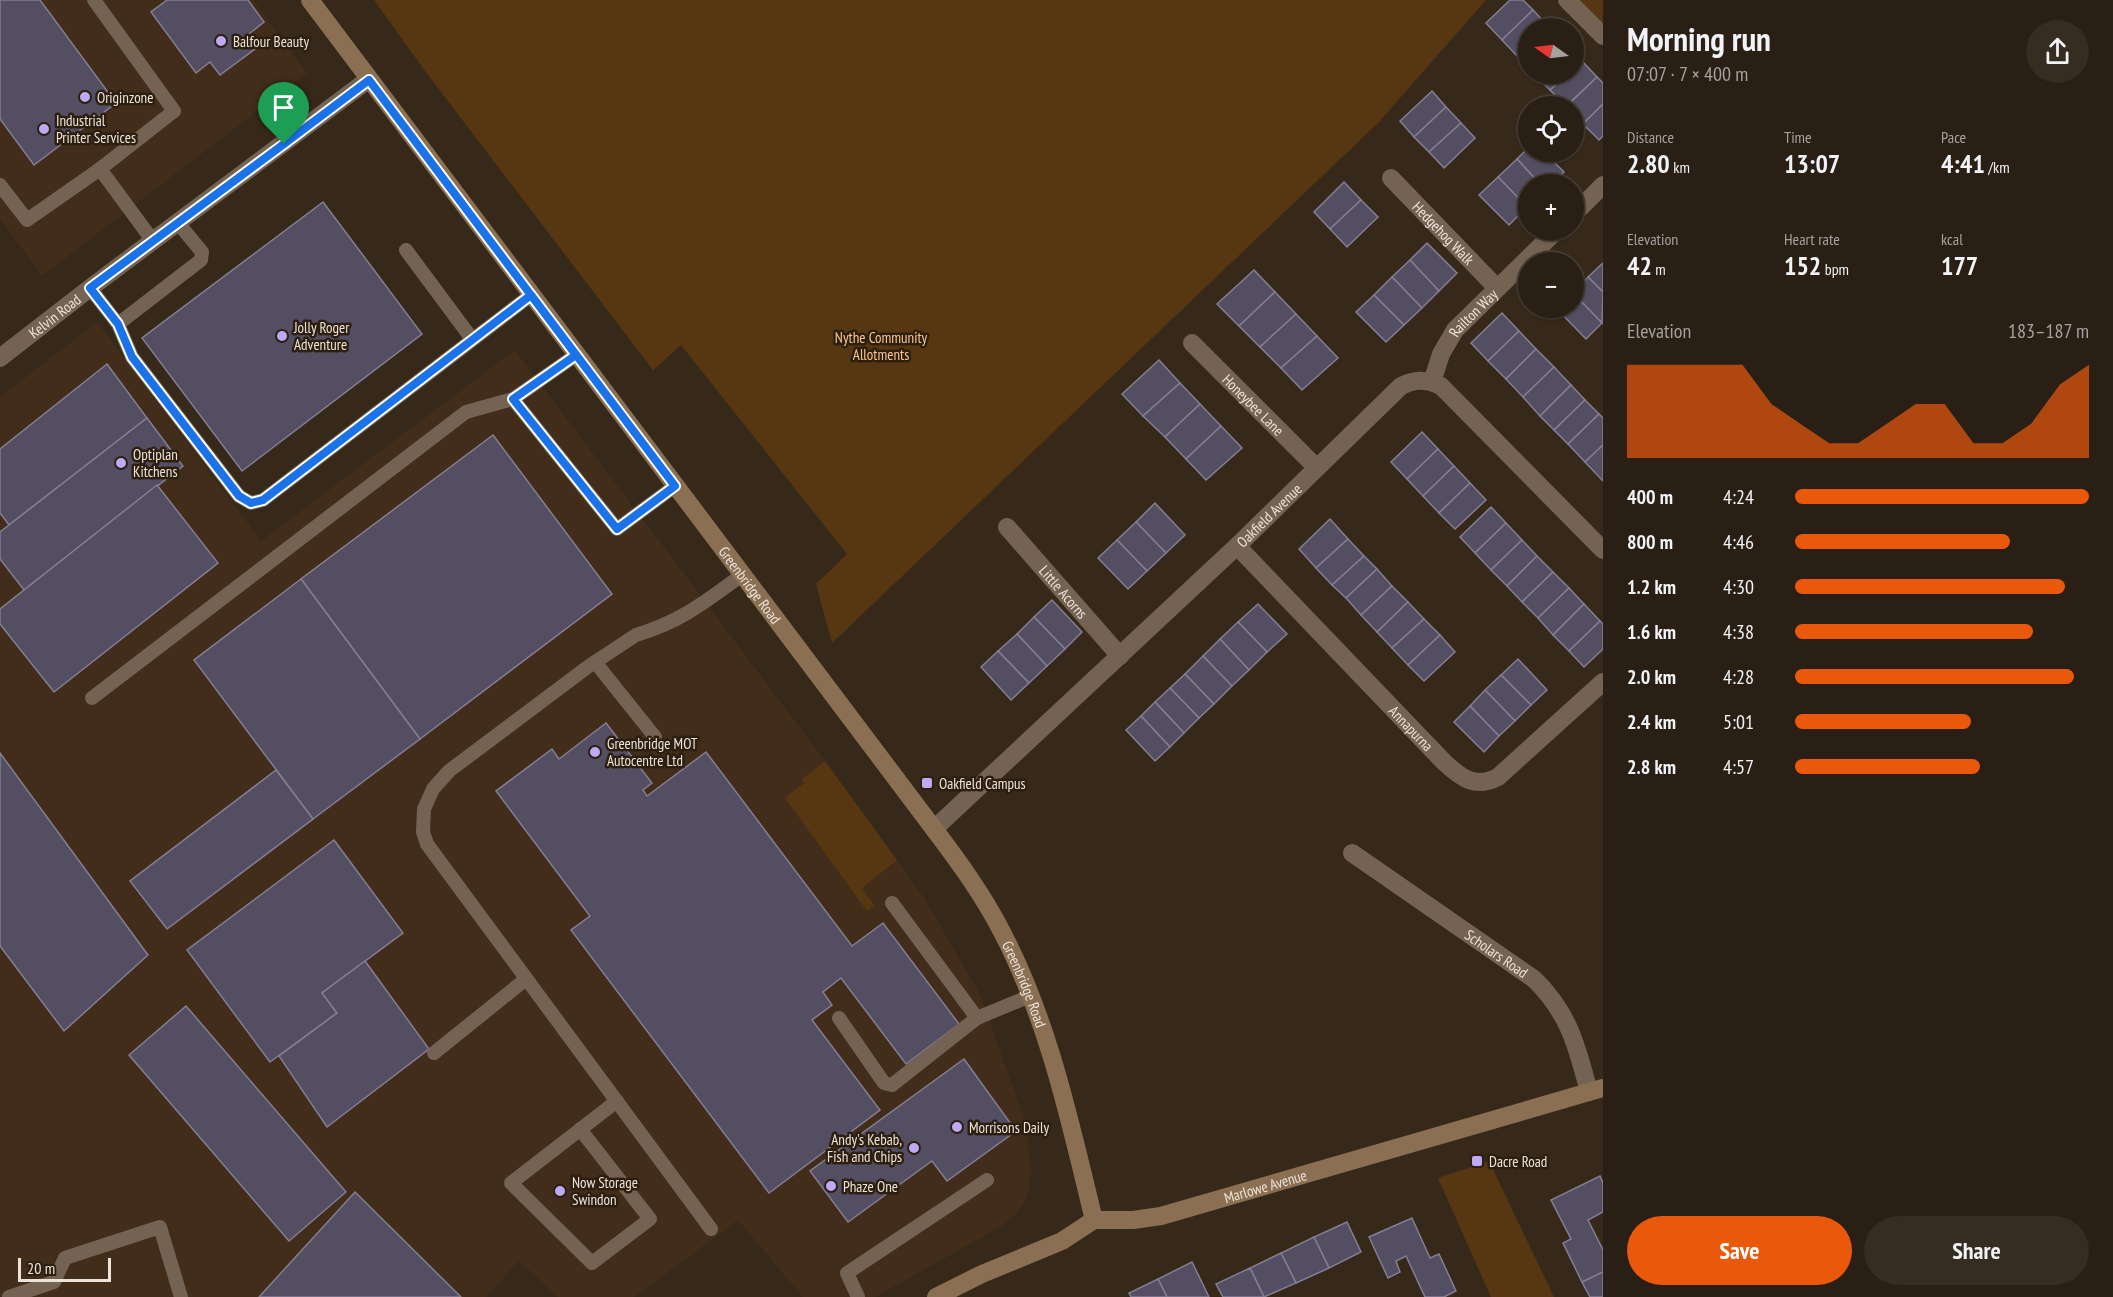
<!DOCTYPE html>
<meta charset="utf-8">
<style>
:root{--surface:#291f14;--page:#352c22;--text:#f1f3f6;--muted:#a5a2a0;--line:#453d34;--accent:#ea580c}
body{margin:0;font-family:"PT Sans Narrow",sans-serif;background:var(--page);color:var(--text);height:100vh;display:flex;flex-direction:column;font-size:22px;white-space:nowrap}
*{box-sizing:border-box;margin:0}
p{font-size:20px;color:var(--muted)}
.icon{flex:none;width:33px;height:33px;fill:none;stroke:currentColor;stroke-width:2;stroke-linecap:round;stroke-linejoin:round}
.map{position:relative;flex:1;overflow:hidden}
.drawer{display:flex;flex-direction:column;background:var(--surface);width:510px}
.drawer>*{flex:none}
.needle{width:39px;rotate:284deg}
.tools{position:absolute;left:1518px;top:18px;display:grid;gap:12px}
.tools a{display:grid;place-items:center;width:66px;height:66px;border-radius:50%;background:var(--surface);box-shadow:0 2px 4px #0004,0 0 0 2px var(--line);font-size:30px}
.scale{position:absolute;left:18px;bottom:15px;width:93px;box-sizing:border-box;padding-left:6px;border:3px solid #ede3d9;border-top:0;font-size:16px;line-height:21px;white-space:nowrap;color:#ede3d9;-webkit-text-stroke:4px #2d1f10;paint-order:stroke}
.pin{position:absolute;display:grid;place-items:center;width:51px;height:51px;color:#fff;margin:-62px -26px;border-radius:50% 50% 50% 0;rotate:-45deg;box-shadow:0 0 6px #0007}
.pin .icon{rotate:45deg}
.round{display:grid;place-items:center;flex:none;width:63px;height:63px;border-radius:32px;background:var(--page)}
.head{display:flex;align-items:center;justify-content:space-between;height:102px;padding:0 24px}
h1{font-size:33px;font-weight:600;line-height:45px}
.figures{display:grid;grid-template-columns:repeat(3,1fr);gap:9px;height:102px;padding:6px 24px}
.figures div{display:grid;align-content:center}
.figures b{font-size:26px;font-weight:600}
.figures small{font-size:16px;font-weight:400}
.figures p{font-size:16px}
.chart{height:168px;padding:12px 24px}
.chart p{display:flex;justify-content:space-between}
.chart svg{width:100%;height:108px;margin-top:6px;fill:var(--accent);opacity:.7}
.cta{display:flex;gap:12px;margin-top:auto;padding:12px 24px}
.cta a{flex:1;height:69px;border-radius:36px;background:var(--accent);color:#fff;font-size:24px;font-weight:600;line-height:69px;text-align:center}
.cta a+a{background:var(--page);color:var(--text)}
ul{padding:0 24px;list-style:none;font-size:20px}
li{display:grid;grid-template-columns:96px 72px 1fr;align-items:center;height:45px}
li i{height:15px;border-radius:8px;background:var(--accent)}
main{display:flex;flex:1;min-height:0}
.map>svg:first-child{display:block}
.built{fill:#412d19}
.green{fill:#563712}
.building{fill:#534e62;stroke:#847e94;stroke-width:1.5}
.lines{fill:none;stroke-linecap:round;stroke-linejoin:round}
.lane{stroke:#746353;stroke-width:14}
.street{stroke:#746353;stroke-width:18}
.secondary{stroke:#8b6f53;stroke-width:18}
.route-casing{stroke:#fff;stroke-width:12}
.route{stroke:#1a73e8;stroke-width:8}
.poi-dot{fill:#bda9f5;stroke:#2d1f10;stroke-width:2}
.labels{text-anchor:middle;dominant-baseline:central;stroke-width:5;stroke-linejoin:round;paint-order:stroke}
.poi-label{font-size:15px;fill:#ede3d9;stroke:#2d1f10;text-anchor:start}
.street-label{font-size:15px;fill:#ede3d9;stroke:#2d1f10}
.park-label{font-size:15px;fill:#fec58b;stroke:#2d1f10}
</style>
<main>
<div class="map">
<svg width="1603" height="1297" viewBox="0 0 1603 1297">
<rect width="100%" height="100%" fill="#37291a"/>
<g class="built">
<path d="M 0,0 L 253,0 L 307,73 L 42,276 L 0,219 Z"/>
<path d="M 97,322 L 261,541 L 515,350 L 817,750 L 925,899 L 981,996 L 1026,1124 L 1031,1170 L 1028,1195 L 1018,1212 L 1002,1226 L 875,1297 L 803,1297 L 738,1220 L 635,1297 L 558,1297 L 519,1261 L 486,1297 L 0,1297 L 0,397 Z"/>
</g>
<g class="green">
<path d="M 374,0 L 1486,0 L 1378,123 L 832,643 L 816,584 L 847,554 L 681,345 L 653,370 L 425,71 Z"/>
<path d="M 1579,0 L 1603,0 L 1603,25 Z"/>
<path d="M 825,761 L 897,860 L 862,888 L 874,905 L 867,911 L 785,798 L 804,783 L 802,779 Z"/>
<path d="M 1489,1161 L 1554,1297 L 1491,1297 L 1438,1178 Z"/>
</g>
<g class="building">
<path d="M 0,0 L 40,0 L 116,103 L 34,165 L 0,119 Z"/>
<path d="M 167,0 L 248,0 L 264,22 L 249,34 L 259,46 L 220,75 L 210,62 L 196,73 L 151,12 Z"/>
<path d="M 1510,0 L 1523,0 L 1533,10 L 1502,40 L 1486,23 Z"/>
<path d="M 1533,10 L 1549,27 L 1528,28 L 1528,47 L 1518,57 L 1502,40 Z"/>
<path d="M 1528,47 L 1528,68 L 1518,57 Z"/>
<path d="M 1574,52 L 1581,60 L 1574,67 Z"/>
<path d="M 1581,60 L 1597,77 L 1566,106 L 1550,90 L 1567,74 L 1574,74 L 1574,67 Z"/>
<path d="M 1534,74 L 1567,74 L 1550,90 Z"/>
<path d="M 1597,77 L 1603,83 L 1603,104 L 1583,124 L 1574,114 L 1574,106 L 1567,106 Z"/>
<path d="M 1432,91 L 1446,107 L 1414,137 L 1400,121 Z"/>
<path d="M 1603,104 L 1603,136 L 1599,140 L 1583,124 Z"/>
<path d="M 1446,107 L 1461,123 L 1429,152 L 1414,137 Z"/>
<path d="M 1461,123 L 1475,138 L 1444,168 L 1429,152 Z"/>
<path d="M 1528,148 L 1528,152 L 1544,152 L 1564,172 L 1551,184 L 1540,184 L 1517,159 Z"/>
<path d="M 1517,159 L 1540,184 L 1528,184 L 1527,207 L 1498,177 Z"/>
<path d="M 1498,177 L 1527,207 L 1509,225 L 1479,195 Z"/>
<path d="M 1344,182 L 1361,200 L 1330,229 L 1314,212 Z"/>
<path d="M 1361,200 L 1378,217 L 1347,247 L 1330,229 Z"/>
<path d="M 323,202 L 422,334 L 242,471 L 142,338 Z"/>
<path d="M 1427,243 L 1457,273 L 1439,291 L 1410,260 Z"/>
<path d="M 1410,260 L 1439,291 L 1422,308 L 1392,277 Z"/>
<path d="M 1603,263 L 1603,292 L 1588,277 Z"/>
<path d="M 1254,270 L 1275,292 L 1239,326 L 1217,304 Z"/>
<path d="M 1392,277 L 1422,308 L 1404,325 L 1374,295 Z"/>
<path d="M 1588,277 L 1603,292 L 1602,323 L 1574,294 Z"/>
<path d="M 1275,292 L 1296,314 L 1260,347 L 1239,326 Z"/>
<path d="M 1574,294 L 1602,323 L 1586,339 L 1556,308 L 1574,308 Z"/>
<path d="M 1374,295 L 1404,325 L 1386,342 L 1356,312 Z"/>
<path d="M 1502,313 L 1519,331 L 1488,361 L 1471,343 Z"/>
<path d="M 1296,314 L 1317,336 L 1281,368 L 1260,347 Z"/>
<path d="M 1519,331 L 1536,349 L 1506,379 L 1488,361 Z"/>
<path d="M 1317,336 L 1338,358 L 1302,390 L 1281,368 Z"/>
<path d="M 1536,349 L 1554,367 L 1523,397 L 1506,379 Z"/>
<path d="M 1159,360 L 1180,383 L 1143,416 L 1122,394 Z"/>
<path d="M 107,364 L 147,418 L 9,525 L 0,513 L 0,449 Z"/>
<path d="M 1554,367 L 1571,385 L 1540,416 L 1523,397 Z"/>
<path d="M 1180,383 L 1200,404 L 1165,437 L 1143,416 Z"/>
<path d="M 1571,385 L 1585,400 L 1554,430 L 1540,416 Z"/>
<path d="M 1585,400 L 1599,414 L 1568,444 L 1554,430 Z"/>
<path d="M 1200,404 L 1221,426 L 1186,459 L 1165,437 Z"/>
<path d="M 1599,414 L 1603,418 L 1603,445 L 1585,462 L 1568,444 Z"/>
<path d="M 147,418 L 183,466 L 24,590 L 0,559 L 0,532 Z"/>
<path d="M 1221,426 L 1242,448 L 1206,480 L 1186,459 Z"/>
<path d="M 1422,432 L 1438,449 L 1407,479 L 1391,462 Z"/>
<path d="M 493,435 L 612,594 L 420,739 L 301,579 Z"/>
<path d="M 1603,445 L 1603,481 L 1585,462 Z"/>
<path d="M 1438,449 L 1454,466 L 1423,496 L 1407,479 Z"/>
<path d="M 1454,466 L 1470,483 L 1439,513 L 1423,496 Z"/>
<path d="M 1470,483 L 1486,500 L 1455,529 L 1439,513 Z"/>
<path d="M 157,485 L 218,563 L 54,692 L 0,624 L 0,609 Z"/>
<path d="M 1155,503 L 1185,535 L 1166,553 L 1136,522 Z"/>
<path d="M 1491,507 L 1506,523 L 1475,553 L 1460,537 Z"/>
<path d="M 1330,519 L 1348,539 L 1316,568 L 1299,549 Z"/>
<path d="M 1136,522 L 1166,553 L 1147,571 L 1117,540 Z"/>
<path d="M 1506,523 L 1522,540 L 1491,570 L 1475,553 Z"/>
<path d="M 1348,539 L 1364,556 L 1332,585 L 1316,568 Z"/>
<path d="M 1117,540 L 1147,571 L 1128,589 L 1098,558 Z"/>
<path d="M 1522,540 L 1537,556 L 1507,586 L 1491,570 Z"/>
<path d="M 1364,556 L 1377,569 L 1346,598 L 1332,585 Z"/>
<path d="M 1537,556 L 1553,572 L 1522,602 L 1507,586 Z"/>
<path d="M 1377,569 L 1392,586 L 1361,615 L 1346,598 Z"/>
<path d="M 1553,572 L 1569,588 L 1538,618 L 1522,602 Z"/>
<path d="M 301,579 L 420,739 L 313,819 L 194,660 Z"/>
<path d="M 1392,586 L 1408,602 L 1377,632 L 1361,615 Z"/>
<path d="M 1569,588 L 1584,604 L 1553,635 L 1538,618 Z"/>
<path d="M 1052,600 L 1082,632 L 1065,649 L 1034,617 Z"/>
<path d="M 1408,602 L 1424,619 L 1392,648 L 1377,632 Z"/>
<path d="M 1258,604 L 1287,634 L 1267,652 L 1238,622 Z"/>
<path d="M 1584,604 L 1600,621 L 1569,651 L 1553,635 Z"/>
<path d="M 1034,617 L 1065,649 L 1047,666 L 1017,634 Z"/>
<path d="M 1424,619 L 1440,635 L 1408,665 L 1392,648 Z"/>
<path d="M 1600,621 L 1603,624 L 1603,649 L 1584,667 L 1569,651 Z"/>
<path d="M 1238,622 L 1267,652 L 1249,670 L 1220,639 Z"/>
<path d="M 1017,634 L 1047,666 L 1029,683 L 998,651 Z"/>
<path d="M 1440,635 L 1455,652 L 1424,681 L 1408,665 Z"/>
<path d="M 1220,639 L 1249,670 L 1232,686 L 1203,656 Z"/>
<path d="M 998,651 L 1029,683 L 1011,700 L 981,667 Z"/>
<path d="M 1203,656 L 1232,686 L 1214,704 L 1185,674 Z"/>
<path d="M 1518,659 L 1547,690 L 1531,705 L 1501,675 Z"/>
<path d="M 1185,674 L 1214,704 L 1199,718 L 1170,688 Z"/>
<path d="M 1501,675 L 1531,705 L 1515,721 L 1485,690 Z"/>
<path d="M 1170,688 L 1199,718 L 1184,733 L 1155,702 Z"/>
<path d="M 1485,690 L 1515,721 L 1499,736 L 1470,706 Z"/>
<path d="M 1155,702 L 1184,733 L 1170,747 L 1141,716 Z"/>
<path d="M 1470,706 L 1499,736 L 1484,752 L 1454,722 Z"/>
<path d="M 1141,716 L 1170,747 L 1155,761 L 1126,730 Z"/>
<path d="M 606,723 L 652,783 L 643,790 L 647,796 L 706,752 L 852,946 L 883,923 L 959,1024 L 906,1064 L 841,978 L 823,992 L 832,1005 L 812,1020 L 880,1110 L 769,1193 L 571,930 L 590,916 L 496,791 L 552,749 L 559,759 Z"/>
<path d="M 0,753 L 148,955 L 64,1031 L 0,946 Z"/>
<path d="M 276,770 L 313,819 L 167,929 L 130,881 Z"/>
<path d="M 334,840 L 403,933 L 322,993 L 337,1013 L 270,1062 L 187,950 Z"/>
<path d="M 365,961 L 429,1049 L 327,1127 L 279,1056 L 337,1013 L 322,993 Z"/>
<path d="M 186,1006 L 346,1192 L 289,1241 L 129,1055 Z"/>
<path d="M 964,1059 L 1016,1131 L 947,1181 L 932,1161 L 848,1222 L 810,1171 Z"/>
<path d="M 1600,1176 L 1603,1183 L 1603,1212 L 1588,1220 L 1603,1250 L 1603,1272 L 1582,1282 L 1563,1243 L 1571,1239 L 1551,1200 Z"/>
<path d="M 355,1192 L 461,1297 L 259,1297 Z"/>
<path d="M 1412,1218 L 1430,1258 L 1439,1254 L 1456,1291 L 1444,1297 L 1425,1297 L 1406,1256 L 1396,1261 L 1400,1272 L 1388,1278 L 1369,1237 Z"/>
<path d="M 1347,1222 L 1361,1252 L 1329,1268 L 1314,1237 Z"/>
<path d="M 1314,1237 L 1329,1268 L 1296,1283 L 1281,1253 Z"/>
<path d="M 1281,1253 L 1296,1283 L 1264,1297 L 1250,1268 Z"/>
<path d="M 1192,1262 L 1209,1297 L 1167,1297 L 1158,1279 Z"/>
<path d="M 1250,1268 L 1264,1297 L 1223,1297 L 1216,1284 Z"/>
<path d="M 1603,1272 L 1603,1297 L 1590,1297 L 1582,1282 Z"/>
<path d="M 1158,1279 L 1167,1297 L 1131,1297 L 1129,1293 Z"/>
</g>
<g class="lines">
<g class="lane">
<path d="M 94,0 L 174,111 L 100,169"/>
<path d="M 0,185 L 27,220 L 100,169 L 153,241"/>
<path d="M 178,223 L 202,252 L 201,260 L 118,324 L 132,357 L 239,496 L 251,503 L 263,500 L 531,295"/>
<path d="M 406,250 L 472,339"/>
<path d="M 90,288 L 118,324"/>
<path d="M 576,355 L 513,399 L 617,529 L 675,486"/>
<path d="M 595,662 L 655,737"/>
<path d="M 92,698 L 466,412 L 513,399"/>
<path d="M 892,903 L 977,1018"/>
<path d="M 839,1018 L 884,1083 L 892,1085 L 977,1018 L 1030,996"/>
<path d="M 434,1053 L 526,979"/>
<path d="M 580,1129 L 650,1219 L 592,1263 L 511,1183 L 617,1101"/>
<path d="M 711,1229 L 427,844 L 423,832 L 424,809 L 433,789 L 449,771 L 589,666 L 636,635 C 682,621 705,602 742,575"/>
<path d="M 9,1297 L 54,1282 L 65,1258 L 160,1227 L 181,1297"/>
<path d="M 858,1297 L 847,1273 L 987,1180"/>
</g>
<g class="street">
<path d="M 1567,0 L 1603,36"/>
<path id="s1" d="M 1391,178 L 1497,288"/>
<path d="M 1574,214 L 1603,185"/>
<path id="s2" d="M 1192,343 L 1316,467"/>
<path id="s3" d="M 0,358 L 90,288 L 369,79"/>
<path id="s4" d="M 1432,382 L 1441,354 L 1455,330 L 1557,230"/>
<path id="s5" d="M 1007,527 L 1120,656"/>
<path id="s6" d="M 1237,546 L 1444,762 C 1461,778 1475,789 1498,777 L 1603,682"/>
<path id="s7" d="M 934,829 L 1237,546 L 1401,386 C 1415,379 1426,379 1441,386 L 1603,550"/>
<path id="s8" d="M 1352,853 L 1534,979 C 1569,1013 1577,1046 1589,1092"/>
</g>
<g class="secondary">
<path id="s9" d="M 310,0 L 934,829 C 959,862 983,895 1002,932 C 1049,1022 1070,1122 1094,1220"/>
<path id="s10" d="M 936,1297 L 982,1274 L 1062,1241 L 1094,1220 L 1133,1220 L 1161,1216 L 1603,1088"/>
</g>
</g>
<g class="lines">
<g class="route-casing">
<path id="route" d="M 284,144 L 90,288 L 118,324 L 132,357 L 239,496 L 251,503 L 263,500 L 531,295 L 675,486 L 617,529 L 513,399 L 576,355 L 369,80 L 284,144"/>
</g>
<use href="#route" class="route"/>
</g>
<g class="poi-dot">
<circle cx="221" cy="41" r="6"/>
<circle cx="85" cy="97" r="6"/>
<circle cx="44" cy="129" r="6"/>
<circle cx="282" cy="336" r="6"/>
<circle cx="121" cy="463" r="6"/>
<circle cx="595" cy="752" r="6"/>
<rect x="921" y="777" width="12" height="12" rx="3"/>
<circle cx="957" cy="1127" r="6"/>
<circle cx="914" cy="1148" r="6"/>
<rect x="1471" y="1155" width="12" height="12" rx="3"/>
<circle cx="831" cy="1186" r="6"/>
<circle cx="560" cy="1191" r="6"/>
</g>
<g class="labels">
<g class="poi-label">
<text x="233" y="41">Balfour Beauty</text>
<text x="97" y="97">Originzone</text>
<text x="56" y="120">Industrial<tspan x="56" dy="17">Printer Services</tspan></text>
<text x="294" y="327">Jolly Roger<tspan x="294" dy="17">Adventure</tspan></text>
<text x="133" y="454">Optiplan<tspan x="133" dy="17">Kitchens</tspan></text>
<text x="607" y="743">Greenbridge MOT<tspan x="607" dy="17">Autocentre Ltd</tspan></text>
<text x="939" y="783">Oakfield Campus</text>
<text x="969" y="1127">Morrisons Daily</text>
<text x="902" y="1139" text-anchor="end">Andy's Kebab,<tspan x="902" dy="17">Fish and Chips</tspan></text>
<text x="1489" y="1161">Dacre Road</text>
<text x="572" y="1182">Now Storage<tspan x="572" dy="17">Swindon</tspan></text>
<text x="843" y="1186">Phaze One</text>
</g>
<g class="street-label">
<text stroke="none"><textPath href="#s1" startOffset="76">Hedgehog Walk</textPath></text>
<text stroke="none"><textPath href="#s4" startOffset="82">Railton Way</textPath></text>
<text stroke="none"><textPath href="#s3" startOffset="69">Kelvin Road</textPath></text>
<text stroke="none"><textPath href="#s2" startOffset="87">Honeybee Lane</textPath></text>
<text stroke="none"><textPath href="#s7" startOffset="459">Oakfield Avenue</textPath></text>
<text stroke="none"><textPath href="#s9" startOffset="732">Greenbridge Road</textPath></text>
<text stroke="none"><textPath href="#s5" startOffset="86">Little Acorns</textPath></text>
<text stroke="none"><textPath href="#s6" startOffset="252">Annapurna</textPath></text>
<text stroke="none"><textPath href="#s8" startOffset="176">Scholars Road</textPath></text>
<text stroke="none"><textPath href="#s9" startOffset="1218">Greenbridge Road</textPath></text>
<text stroke="none"><textPath href="#s10" startOffset="352">Marlowe Avenue</textPath></text>
</g>
<g class="park-label">
<text x="881" y="337">Nythe Community<tspan x="881" dy="17">Allotments</tspan></text>
</g>
</g>
</svg>
<div class="tools">
<a><svg class="needle" viewBox="-14 -14 28 28"><path d="M0-13l5 13h-10z" fill="#e53935"/><path d="M0 13l5-13h-10z" fill="#a5a2a0"/></svg></a>
<a><svg class="icon" aria-label="locate" viewBox="0 0 24 24"><circle cx="12" cy="12" r="6"/><path d="M12 2v4M12 18v4M2 12h4M18 12h4"/></svg></a>
<a>+</a>
<a>−</a>
</div>
<div class="scale">20 m</div>
<div class="pin" style="left:284px;top:144px;background:#1e9e55"><svg class="icon" aria-label="arrive" viewBox="0 0 24 24"><path d="M6 21V4h12l-3 4 3 4H6"/></svg></div>
</div>
<section class="drawer">
<div class="head"><div><h1>Morning run</h1><p>07:07 · 7 × 400 m</p></div><a class="round"><svg class="icon" aria-label="share" viewBox="0 0 24 24"><path d="M12 15V3M7 8l5-5 5 5M5 13v7h14v-7"/></svg></a></div>
<div class="figures">
<div><p>Distance</p><b>2.80<small> km</small></b></div>
<div><p>Time</p><b>13:07</b></div>
<div><p>Pace</p><b>4:41<small> /km</small></b></div>
</div>
<div class="figures">
<div><p>Elevation</p><b>42<small> m</small></b></div>
<div><p>Heart rate</p><b>152<small> bpm</small></b></div>
<div><p>kcal</p><b>177</b></div>
</div>
<div class="chart"><p><span>Elevation</span>183–187 m</p>
<svg viewBox="0 0 160 44" preserveAspectRatio="none"><path d="M0 44V6L10 6L20 6L30 6L40 6L50 22L60 30L70 38L80 38L90 30L100 22L110 22L120 38L130 38L140 30L150 14L160 6V44z"/></svg>
</div>
<ul>
<li><b>400 m</b>4:24<i style="width:100%"></i></li>
<li><b>800 m</b>4:46<i style="width:73%"></i></li>
<li><b>1.2 km</b>4:30<i style="width:92%"></i></li>
<li><b>1.6 km</b>4:38<i style="width:81%"></i></li>
<li><b>2.0 km</b>4:28<i style="width:95%"></i></li>
<li><b>2.4 km</b>5:01<i style="width:60%"></i></li>
<li><b>2.8 km</b>4:57<i style="width:63%"></i></li>
</ul>
<div class="cta"><a>Save</a><a>Share</a></div>
</section>
</main>
